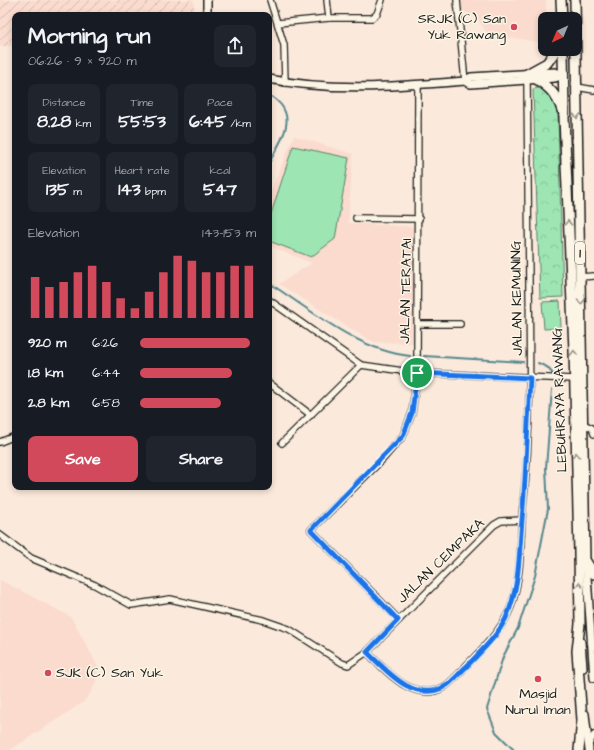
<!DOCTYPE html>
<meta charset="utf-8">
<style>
:root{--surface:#171b24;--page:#20242c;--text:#f1f3f6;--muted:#9ea1a6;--accent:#d1495b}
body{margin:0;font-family:"Architects Daughter",sans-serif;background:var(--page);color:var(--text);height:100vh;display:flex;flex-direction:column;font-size:15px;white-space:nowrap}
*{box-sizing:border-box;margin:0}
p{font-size:13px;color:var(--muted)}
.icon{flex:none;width:22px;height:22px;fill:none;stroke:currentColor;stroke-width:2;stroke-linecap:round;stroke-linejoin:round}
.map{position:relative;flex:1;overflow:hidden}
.details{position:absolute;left:12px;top:12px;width:260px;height:478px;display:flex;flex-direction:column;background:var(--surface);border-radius:8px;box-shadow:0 2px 6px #0003}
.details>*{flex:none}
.needle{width:26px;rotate:224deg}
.buttons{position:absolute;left:538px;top:12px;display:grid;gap:8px}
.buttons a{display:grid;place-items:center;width:44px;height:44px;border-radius:8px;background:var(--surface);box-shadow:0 2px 6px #0003;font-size:20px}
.pin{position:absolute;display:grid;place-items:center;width:34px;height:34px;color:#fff;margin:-17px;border:2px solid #fff;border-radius:50%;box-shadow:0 1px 4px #0007}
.round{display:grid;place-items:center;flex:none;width:42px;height:42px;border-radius:8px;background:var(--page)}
.headline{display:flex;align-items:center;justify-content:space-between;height:68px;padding:0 16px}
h1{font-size:22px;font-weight:700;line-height:30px}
.figures{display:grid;grid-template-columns:repeat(3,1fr);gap:6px;height:68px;padding:4px 16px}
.figures div{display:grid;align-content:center;border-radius:8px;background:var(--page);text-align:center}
.figures b{font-size:17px;font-weight:700}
.figures small{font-size:11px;font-weight:400}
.figures p{font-size:11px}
.chart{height:112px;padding:8px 16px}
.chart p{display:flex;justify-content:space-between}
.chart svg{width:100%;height:72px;margin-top:4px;stroke:var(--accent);stroke-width:6}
.button{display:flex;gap:8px;margin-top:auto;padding:8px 16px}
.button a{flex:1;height:46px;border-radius:8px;background:var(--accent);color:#fff;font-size:16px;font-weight:700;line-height:46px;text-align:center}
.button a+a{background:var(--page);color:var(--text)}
ul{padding:0 16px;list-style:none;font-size:13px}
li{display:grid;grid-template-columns:64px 48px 1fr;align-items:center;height:30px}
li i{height:10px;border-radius:5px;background:var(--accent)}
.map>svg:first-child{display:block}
.built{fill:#fadbce}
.industrial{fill:url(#industrial-furrows)}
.grass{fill:#9de5b3;stroke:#5c8068}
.park{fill:url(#park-crowns);stroke:#5c8068}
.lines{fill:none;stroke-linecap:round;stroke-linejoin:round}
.stream{stroke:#57878d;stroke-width:2}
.minor-casing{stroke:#1c1c1c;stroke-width:8}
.tertiary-casing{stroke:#1c1c1c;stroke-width:10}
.primary-casing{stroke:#1c1c1c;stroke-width:12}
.minor{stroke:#fcf5e5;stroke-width:5.5}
.tertiary{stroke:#fcf5e5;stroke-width:7}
.primary{stroke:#fcf5e5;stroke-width:9}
.oneway{stroke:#97938b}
.route-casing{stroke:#fff;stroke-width:8}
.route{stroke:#1a73e8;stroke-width:5}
.poi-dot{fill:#d1495b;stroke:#fcf5e5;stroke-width:1.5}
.labels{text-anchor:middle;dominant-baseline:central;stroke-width:3;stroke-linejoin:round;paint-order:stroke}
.shield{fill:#fcf5e5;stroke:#5f5d58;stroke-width:1}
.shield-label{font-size:13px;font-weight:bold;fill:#1c1c1c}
.poi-label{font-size:14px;fill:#1c1c1c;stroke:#fcf5e5;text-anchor:end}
.street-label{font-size:14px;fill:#1c1c1c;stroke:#fcf5e5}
</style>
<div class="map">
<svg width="594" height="750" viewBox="0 0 594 750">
<defs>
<pattern id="industrial-furrows" width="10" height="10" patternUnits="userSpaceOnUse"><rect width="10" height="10" fill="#fadbce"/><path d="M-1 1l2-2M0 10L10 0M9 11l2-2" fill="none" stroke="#d6bbb0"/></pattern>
<pattern id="park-crowns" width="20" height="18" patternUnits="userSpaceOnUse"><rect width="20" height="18" fill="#9de5b3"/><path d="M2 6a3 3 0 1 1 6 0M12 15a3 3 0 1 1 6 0" fill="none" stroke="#87c499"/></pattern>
</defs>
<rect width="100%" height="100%" fill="#fbe9db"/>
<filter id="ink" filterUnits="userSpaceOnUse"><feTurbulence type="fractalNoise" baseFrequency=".025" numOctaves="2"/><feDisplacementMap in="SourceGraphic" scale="8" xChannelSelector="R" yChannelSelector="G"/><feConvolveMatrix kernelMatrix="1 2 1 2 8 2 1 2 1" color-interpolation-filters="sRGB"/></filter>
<g filter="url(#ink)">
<g class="built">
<path d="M 457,0 L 546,0 L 545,43 L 488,34 L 477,18 L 459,9 Z"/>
<path d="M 294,136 L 353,154 L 348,223 L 415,227 L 413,343 L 374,342 L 356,332 L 279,284 L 312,263 L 269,246 L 269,195 Z"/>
<path d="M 0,580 L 71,617 L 97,665 L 96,682 L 90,694 L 82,703 L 10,750 L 0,750 Z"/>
</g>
<path class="industrial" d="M 0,0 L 194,0 L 194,15 L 15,15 L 15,46 L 0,46 Z"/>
<g class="grass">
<path d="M 293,146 L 349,158 L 335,239 L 311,257 L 269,241 L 269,220 Z"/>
<path d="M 560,301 L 561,328 L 544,329 L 542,302 Z"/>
</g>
<path class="park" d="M 543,87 L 554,101 L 558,116 L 563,297 L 540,298 L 533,89 Z"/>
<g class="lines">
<g class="stream">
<path d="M 269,95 C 301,114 282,138 269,163"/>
<path d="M 269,283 C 311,310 359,351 410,356"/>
<path d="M 424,356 L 523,362"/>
<path d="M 538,363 L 547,367 L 553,374"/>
<path d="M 514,750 L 496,732 L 487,709 L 503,657 L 518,628 L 535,576 L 548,509 L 546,468 L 552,389"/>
</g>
<g class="minor-casing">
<g id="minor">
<path d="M 270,0 L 284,45 L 285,83"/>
<path d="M 327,0 L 329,18"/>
<path d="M 457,0 L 465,81"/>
<path d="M 278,23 L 329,18 L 372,18 L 377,14 L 382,0"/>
<path d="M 577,87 L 594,90"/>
<path d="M 356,218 L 419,219"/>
<path d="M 580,277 L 594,276"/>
<path d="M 269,300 L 361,365 L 417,373 L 574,379"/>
<path d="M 418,324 L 460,324"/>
<path d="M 269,383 L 311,415"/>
<path d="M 583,424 L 592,428 L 594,434"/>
<path d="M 0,442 L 15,436"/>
<path d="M 282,443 L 361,365"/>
<path d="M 0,535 L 31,558 L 95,585 L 131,605 L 170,599 L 263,620 L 289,629 L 342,663 L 348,665 L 367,652 L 494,525 L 501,521 L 522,520"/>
<path d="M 399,620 L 311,530 L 383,459 L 403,436 L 412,413 L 417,373 L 418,84"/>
<path d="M 367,652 C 386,671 414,704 444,687 C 452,682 459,674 465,667 C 484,647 506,627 513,600 C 522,570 520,537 523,506 C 531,432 530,358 529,284 C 528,216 528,148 527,80"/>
<path d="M 589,744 L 594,735"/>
</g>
</g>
<g class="tertiary-casing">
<g id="tertiary">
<path d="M 207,15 L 207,0"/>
<path d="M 269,79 C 332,92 401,86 465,81 L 471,77 L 555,72 L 564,75"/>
<path d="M 465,81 L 471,84 L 555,78 L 564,75"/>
<path d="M 586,562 L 594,678"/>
<path d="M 581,642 L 583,668"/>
<path d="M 585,714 L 589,750"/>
</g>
</g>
<g class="primary-casing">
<g id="primary">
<path d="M 561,0 L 562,19"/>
<path d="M 575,0 L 585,560 L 594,574"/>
<path d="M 563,49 L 564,117 L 574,350 L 579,552 L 580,624 L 577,651 L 582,720 L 579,750"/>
<path d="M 527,74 L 547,63 L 557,49"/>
<path d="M 536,79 C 549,87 557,95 562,110"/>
</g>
</g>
<use href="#minor" class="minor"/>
<use href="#tertiary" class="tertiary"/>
<use href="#primary" class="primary"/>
</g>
<defs><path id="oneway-chevron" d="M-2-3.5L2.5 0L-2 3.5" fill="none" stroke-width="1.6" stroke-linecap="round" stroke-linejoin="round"/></defs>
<g class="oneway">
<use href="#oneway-chevron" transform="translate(577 116) rotate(89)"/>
<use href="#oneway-chevron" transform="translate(568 223) rotate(-92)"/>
<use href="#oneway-chevron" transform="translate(581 302) rotate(89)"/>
<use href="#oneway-chevron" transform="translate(574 353) rotate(-91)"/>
<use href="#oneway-chevron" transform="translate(576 455) rotate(-92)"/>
<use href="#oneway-chevron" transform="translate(579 585) rotate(-91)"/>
</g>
</g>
<g class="lines" filter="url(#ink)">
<g class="route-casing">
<path id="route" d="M 417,373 L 530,378 C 528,426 526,473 522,520 C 519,553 520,587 506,618 C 497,637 480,652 466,667 C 459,673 452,683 444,687 C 413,703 387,671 367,652 L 398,620 L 311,530 L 403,436 L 412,413 Z"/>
</g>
<use href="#route" class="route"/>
</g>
<g class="poi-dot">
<circle cx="514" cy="27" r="4"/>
<circle cx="48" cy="673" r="4"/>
<circle cx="538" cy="679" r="4"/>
</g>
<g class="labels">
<rect class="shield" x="575" y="242" width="10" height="22" rx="3"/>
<g class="shield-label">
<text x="580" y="253">1</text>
</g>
<g class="poi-label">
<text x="506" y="19">SRJK (C) San<tspan x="506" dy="16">Yuk Rawang</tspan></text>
<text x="56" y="673" text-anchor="start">SJK (C) San Yuk</text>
<text x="538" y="694" text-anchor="middle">Masjid<tspan x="538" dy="16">Nurul Iman</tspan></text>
</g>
<g class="street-label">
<text transform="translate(406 291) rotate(-89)">JALAN TERATAI</text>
<text transform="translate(517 298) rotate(-91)">JALAN KEMUNING</text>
<text transform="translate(560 400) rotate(-92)">LEBUHRAYA RAWANG</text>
<text transform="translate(441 561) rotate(-44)">JALAN CEMPAKA</text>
</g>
</g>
</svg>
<div class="buttons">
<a><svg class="needle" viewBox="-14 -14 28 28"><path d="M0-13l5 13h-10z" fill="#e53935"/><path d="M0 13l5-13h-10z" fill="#9ea1a6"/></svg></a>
</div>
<div class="pin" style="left:417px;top:373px;background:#1e9e55"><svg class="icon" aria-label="arrive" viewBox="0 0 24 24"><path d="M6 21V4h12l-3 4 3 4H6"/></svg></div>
<section class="details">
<div class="headline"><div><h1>Morning run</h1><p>06:26 · 9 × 920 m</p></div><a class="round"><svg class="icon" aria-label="share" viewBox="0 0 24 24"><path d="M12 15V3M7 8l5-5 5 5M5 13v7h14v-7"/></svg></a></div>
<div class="figures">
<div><p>Distance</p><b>8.28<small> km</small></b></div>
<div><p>Time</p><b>55:53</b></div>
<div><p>Pace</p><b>6:45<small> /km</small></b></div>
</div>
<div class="figures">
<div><p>Elevation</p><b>135<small> m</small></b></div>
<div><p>Heart rate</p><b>143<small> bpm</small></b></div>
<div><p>kcal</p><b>547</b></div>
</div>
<div class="chart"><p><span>Elevation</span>143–153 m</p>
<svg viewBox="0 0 160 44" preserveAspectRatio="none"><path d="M5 44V19M15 44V25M25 44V22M35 44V16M45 44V12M55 44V22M65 44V32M75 44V38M85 44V28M95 44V16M105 44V6M115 44V9M125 44V16M135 44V16M145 44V12M155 44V12"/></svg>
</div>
<ul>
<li><b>920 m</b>6:26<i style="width:95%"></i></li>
<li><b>1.8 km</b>6:44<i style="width:79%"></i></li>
<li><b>2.8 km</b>6:58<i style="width:70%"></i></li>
</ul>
<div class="button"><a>Save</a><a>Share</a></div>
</section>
</div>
